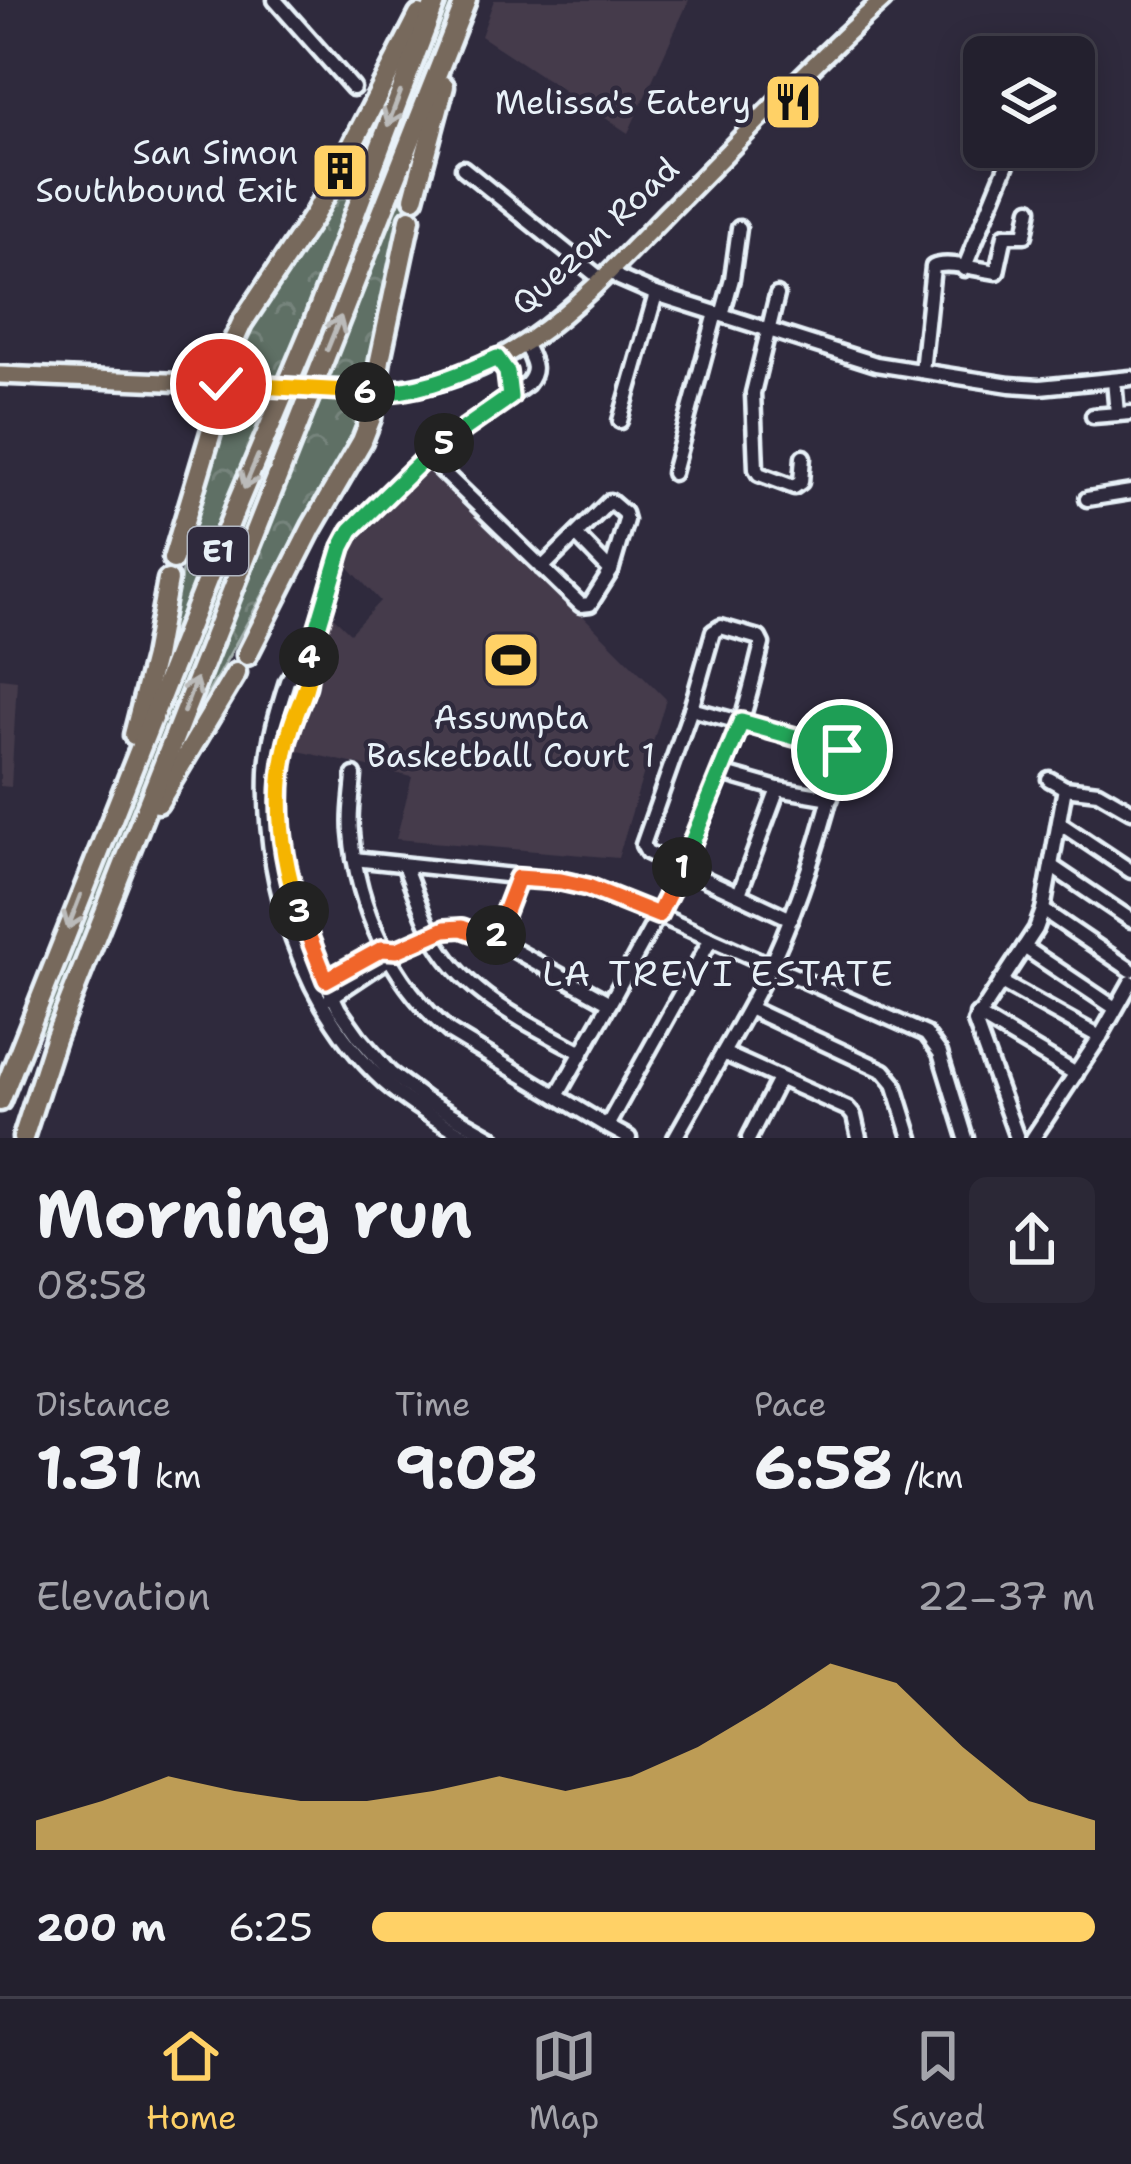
<!DOCTYPE html>
<meta charset="utf-8">
<style>
:root{--surface:#23202e;--page:#2b2836;--text:#f1f3f6;--muted:#a3a3aa;--line:#403e4a;--accent:#ffd166}
body{margin:0;font-family:"Shantell Sans",sans-serif;background:var(--page);color:var(--text);height:100vh;display:flex;flex-direction:column;font-size:45px;white-space:nowrap}
*{box-sizing:border-box;margin:0}
p{font-size:39px;color:var(--muted)}
.icon{flex:none;width:66px;height:66px;fill:none;stroke:currentColor;stroke-width:2;stroke-linecap:round;stroke-linejoin:round}
.map{position:relative;height:1138px;overflow:hidden}
.details{display:flex;flex-direction:column;background:var(--surface);flex:1}
.details>*{flex:none}
.tools{position:absolute;left:963px;top:36px;display:grid;gap:24px}
.tools a{display:grid;place-items:center;width:132px;height:132px;border-radius:18px;background:var(--surface);box-shadow:0 6px 30px #0003,0 0 0 3px var(--line);font-size:60px}
.pin{position:absolute;display:grid;place-items:center;width:102px;height:102px;color:#fff;margin:-51px;border:6px solid #fff;border-radius:50%;box-shadow:0 3px 12px #0007}
.km{position:absolute;width:60px;height:60px;margin:-30px;border-radius:50%;background:#222;color:#fff;font-size:33px;line-height:60px;text-align:center}
.round{display:grid;place-items:center;flex:none;width:126px;height:126px;border-radius:18px;background:var(--page)}
.headline{display:flex;align-items:center;justify-content:space-between;height:204px;padding:0 36px}
h1{font-size:66px;font-weight:700;line-height:90px}
.stats{display:grid;grid-template-columns:repeat(3,1fr);gap:18px;height:204px;padding:12px 36px}
.stats div{display:grid;align-content:center}
.stats b{font-size:60px;font-weight:700}
.stats small{font-size:33px;font-weight:400}
.stats p{font-size:33px}
.chart{height:336px;padding:24px 36px}
.chart p{display:flex;justify-content:space-between}
.chart svg{width:100%;height:216px;margin-top:12px;fill:var(--accent);opacity:.7}
ul{padding:0 36px;list-style:none;font-size:39px}
li{display:grid;grid-template-columns:192px 144px 1fr;align-items:center;height:90px}
li i{height:30px;border-radius:15px;background:var(--accent)}
.menu{display:flex;justify-content:space-around;align-items:center;height:168px;border-top:3px solid var(--line);background:var(--surface);font-size:33px;color:var(--muted)}
.menu a{display:grid;justify-items:center;gap:6px}
.menu .selected{color:var(--accent)}
.map>svg:first-child{display:block}
.built{fill:#443b4b}
.green{fill:#5f6f65;stroke:#a4b0ae;stroke-width:3}
.forest{fill:url(#forest-crowns);stroke:#a4b0ae;stroke-width:3}
.lines{fill:none;stroke-linecap:round;stroke-linejoin:round}
.minor-casing{stroke:#e8f1f8;stroke-width:21}
.major-casing{stroke:#e8f1f8;stroke-width:24}
.highway-casing{stroke:#e8f1f8;stroke-width:27}
.minor{stroke:#2f2a3d;stroke-width:12}
.major{stroke:#77695c;stroke-width:15}
.highway{stroke:#77695c;stroke-width:18}
.major-bridge-casing{stroke:#e8f1f8;stroke-width:24;stroke-linecap:butt}
.major-bridge{stroke:#77695c;stroke-width:15}
.oneway{stroke:#bbbbba}
.split-1-casing{stroke:#fff;stroke-width:24}
.split-2-casing{stroke:#fff;stroke-width:24}
.split-3-casing{stroke:#fff;stroke-width:24}
.split-4-casing{stroke:#fff;stroke-width:24}
.split-5-casing{stroke:#fff;stroke-width:24}
.split-6-casing{stroke:#fff;stroke-width:24}
.split-7-casing{stroke:#fff;stroke-width:24}
.split-1{stroke:#22a559;stroke-width:15}
.split-2{stroke:#f0652b;stroke-width:15}
.split-3{stroke:#f0652b;stroke-width:15}
.split-4{stroke:#f5b400;stroke-width:15}
.split-5{stroke:#22a559;stroke-width:15}
.split-6{stroke:#22a559;stroke-width:15}
.split-7{stroke:#f5b400;stroke-width:15}
.labels{text-anchor:middle;dominant-baseline:central;stroke-width:9;stroke-linejoin:round;paint-order:stroke}
.shield{fill:#2f2a3d;stroke:#b0b5c0;stroke-width:3}
.shield-label{font-size:30px;font-weight:bold;fill:#e8f1f8}
.poi-label{font-size:33px;fill:#e8f1f8;stroke:#2f2a3d;text-anchor:end}
.street-label{font-size:33px;fill:#e8f1f8;stroke:#2f2a3d}
.neighbourhood-label{font-size:36px;letter-spacing:3px;fill:#e8f1f8;stroke:#2f2a3d}
</style>
<div class="map">
<svg width="1131" height="1138" viewBox="0 0 1131 1138">
<defs>
<pattern id="forest-crowns" width="20" height="18" patternUnits="userSpaceOnUse" patternTransform="scale(3)"><rect width="20" height="18" fill="#5f6f65"/><path d="M2 6a3 3 0 1 1 6 0M12 15a3 3 0 1 1 6 0" fill="none" stroke="#76847c"/></pattern>
</defs>
<rect width="100%" height="100%" fill="#2f2a3d"/>
<filter id="ink" filterUnits="userSpaceOnUse"><feTurbulence type="fractalNoise" baseFrequency=".00833" numOctaves="2"/><feDisplacementMap in="SourceGraphic" scale="24" xChannelSelector="R" yChannelSelector="G"/><feConvolveMatrix kernelMatrix="1 2 1 2 8 2 1 2 1" color-interpolation-filters="sRGB"/></filter>
<g filter="url(#ink)">
<g class="built">
<path d="M 494,0 L 689,0 L 628,133 L 481,36 Z"/>
<path d="M 431,464 L 666,699 L 618,858 L 396,839 L 412,777 L 290,749 L 332,616 L 350,633 L 380,601 L 341,559 Z"/>
<path d="M 0,678 L 17,680 L 11,787 L 0,786 Z"/>
</g>
<path class="green" d="M 446,0 L 454,0 C 323,344 185,685 50,1027 L 44,1034 L 40,1031 C 171,685 315,345 446,0 Z"/>
<g class="forest">
<path d="M 396,71 L 400,73 L 278,380 C 262,379 242,383 232,370 L 234,357 L 323,217 L 357,156 Z"/>
<path d="M 418,154 L 371,371 C 363,388 342,383 326,382 Z"/>
<path d="M 231,393 L 271,394 L 197,584 L 151,692 L 227,395 Z"/>
<path d="M 321,396 C 346,397 370,392 357,426 L 182,740 Z"/>
</g>
<g class="lines">
<g class="minor-casing">
<g id="minor">
<path d="M 275,0 L 353,88"/>
<path d="M 463,168 L 601,279"/>
<path d="M 964,269 L 1014,147"/>
<path d="M 610,270 L 619,278 L 656,294 L 876,364 L 1010,385 L 1040,387 L 1131,378"/>
<path d="M 777,295 L 753,393 L 756,469 L 759,474 L 794,487 L 801,482 L 803,457"/>
<path d="M 722,315 L 732,279 L 739,228"/>
<path d="M 497,358 L 507,372 L 510,397"/>
<path d="M 922,371 L 933,267 C 947,260 979,270 997,272 L 1005,235 L 1025,235 L 1030,209"/>
<path d="M 1114,380 L 1117,414"/>
<path d="M 1093,416 L 1131,413"/>
<path d="M 620,421 L 656,294"/>
<path d="M 427,456 L 581,605 L 590,604 L 611,571 L 626,520 L 624,513 L 610,501 L 542,568"/>
<path d="M 673,473 L 716,313"/>
<path d="M 1087,499 L 1131,492"/>
<path d="M 576,535 L 611,571"/>
<path d="M 308,660 L 294,670 L 287,681 C 278,709 268,742 267,771 C 263,881 301,1007 384,1082 C 410,1105 439,1121 469,1138"/>
<path d="M 691,709 L 862,755"/>
<path d="M 842,750 C 825,822 803,895 772,962 C 758,993 740,1023 723,1053 L 848,1109 L 854,1116 L 859,1138"/>
<path d="M 722,773 L 778,789 L 831,798"/>
<path d="M 354,775 C 353,794 349,813 351,832 C 357,908 392,983 450,1032 L 607,1126"/>
<path d="M 1049,779 L 1065,788 L 1098,792 L 1131,811"/>
<path d="M 1059,823 L 1131,871"/>
<path d="M 354,859 L 561,881 L 588,887 L 658,915 C 688,853 718,790 740,725 C 749,699 755,671 762,644 L 759,638 L 721,627 L 713,632 L 691,709 L 643,845 L 647,852 L 791,919"/>
<path d="M 404,865 C 413,887 421,912 432,934 C 463,995 525,1021 582,1053"/>
<path d="M 1051,866 L 1131,920"/>
<path d="M 739,894 L 778,789"/>
<path d="M 1043,910 L 1131,970"/>
<path d="M 494,939 L 518,878"/>
<path d="M 711,939 L 926,1034 L 940,1053 L 966,1138"/>
<path d="M 1024,947 L 1115,1008"/>
<path d="M 1001,982 L 1100,1037"/>
<path d="M 315,987 L 383,949 L 397,950 L 445,930 L 462,928 L 494,939 L 610,1003 L 658,915 L 711,939 L 607,1126 L 629,1138"/>
<path d="M 330,998 L 393,956"/>
<path d="M 749,1008 L 884,1071 L 894,1083 L 911,1138"/>
<path d="M 977,1015 L 1076,1074"/>
<path d="M 557,1096 L 610,1003"/>
<path d="M 493,1138 L 426,1100 L 390,1073 L 359,1037 L 339,1009 L 325,980 L 308,939 L 288,876 L 282,849 L 280,769 L 291,728 L 308,686 L 308,660 L 342,547 L 351,530 L 427,456 L 527,384 C 540,369 532,360 524,343"/>
<path d="M 675,1138 L 723,1053"/>
<path d="M 749,1138 L 779,1079"/>
<path d="M 1017,1138 L 975,1022 L 1036,929 L 1043,910 L 1065,788"/>
<path d="M 1033,1138 L 1100,1037 L 1131,982"/>
</g>
</g>
<g class="major-casing">
<g id="major">
<path d="M 0,375 L 261,386"/>
<path d="M 349,390 C 414,395 476,376 531,339 C 580,305 625,256 666,214 C 738,142 807,68 883,0"/>
</g>
</g>
<g class="highway-casing">
<g id="highway">
<path d="M 344,161 L 419,15"/>
<path d="M 414,198 L 444,86"/>
<path d="M 173,559 L 212,429 L 228,353 L 242,323 L 314,215 L 334,179"/>
<path d="M 247,655 L 312,527 L 362,441 L 371,418 L 380,360 L 410,219"/>
<path d="M 134,735 L 154,657 L 168,580"/>
<path d="M 158,803 L 236,673"/>
<path d="M 0,1101 L 238,502 L 314,322 L 436,0"/>
<path d="M 23,1138 L 55,1039 L 466,0"/>
</g>
</g>
<use href="#minor" class="minor"/>
<use href="#major" class="major"/>
<use href="#highway" class="highway"/>
<g class="major-bridge-casing">
<path id="major-bridge" d="M 261,386 L 349,390"/>
</g>
<use href="#major-bridge" class="major-bridge"/>
</g>
<defs><path id="oneway-shaft" d="M-6 0H5M1.5-3L5.5 0L1.5 3" fill="none" stroke-width="1.6" stroke-linecap="round" stroke-linejoin="round" transform="scale(3)"/></defs>
<g class="oneway">
<use href="#oneway-shaft" transform="translate(394 109) rotate(111)"/>
<use href="#oneway-shaft" transform="translate(334 333) rotate(-68)"/>
<use href="#oneway-shaft" transform="translate(251 472) rotate(113)"/>
<use href="#oneway-shaft" transform="translate(190 695) rotate(-69)"/>
<use href="#oneway-shaft" transform="translate(74 912) rotate(111)"/>
</g>
</g>
<g class="lines" filter="url(#ink)">
<g class="split-1-casing">
<path id="split-1" d="M 682,867 L 741,722 L 842,750"/>
</g>
<g class="split-2-casing">
<path id="split-2" d="M 496,935 L 518,878 L 561,881 L 588,887 L 658,915 L 682,867"/>
</g>
<g class="split-3-casing">
<path id="split-3" d="M 299,911 L 326,980 L 382,949 L 397,950 L 445,929 L 462,928 L 494,940 L 496,935"/>
</g>
<g class="split-4-casing">
<path id="split-4" d="M 299,911 C 280,852 272,789 291,728 C 299,701 311,686 309,657"/>
</g>
<g class="split-5-casing">
<path id="split-5" d="M 309,657 L 342,547 L 351,530 L 428,455 L 444,443"/>
</g>
<g class="split-6-casing">
<path id="split-6" d="M 365,392 C 413,395 455,377 497,358 L 507,372 L 510,397 L 444,443"/>
</g>
<g class="split-7-casing">
<path id="split-7" d="M 221,384 L 365,392"/>
</g>
<use href="#split-1" class="split-1"/>
<use href="#split-2" class="split-2"/>
<use href="#split-3" class="split-3"/>
<use href="#split-4" class="split-4"/>
<use href="#split-5" class="split-5"/>
<use href="#split-6" class="split-6"/>
<use href="#split-7" class="split-7"/>
</g>
<defs>
<g id="restaurant-square" transform="scale(3)"><rect x="-9" y="-9" width="18" height="18" rx="4" fill="#ffd166" stroke="#2f2a3d"/><path d="M-5-6h1v4h1v-4h1v4h1v-4h1v5L-1.5 .5V6h-2V.5L-5-1ZM5-6V6H3V1.5H1.5Q1.5-4 5-6Z" fill="#111"/></g>
<g id="building-square" transform="scale(3)"><rect x="-9" y="-9" width="18" height="18" rx="4" fill="#ffd166" stroke="#2f2a3d"/><path d="M-4-6H4V6H1V3H-1V6H-4ZM-2.5-4.3h1.7v1.8h-1.7ZM.8-4.3h1.7v1.8H.8ZM-2.5-1h1.7V.8h-1.7ZM.8-1h1.7V.8H.8Z" fill="#111"/></g>
<g id="stadium-square" transform="scale(3)"><rect x="-9" y="-9" width="18" height="18" rx="4" fill="#ffd166" stroke="#2f2a3d"/><path d="M0-5a6.5 5 0 1 0 0 10a6.5 5 0 1 0 0-10ZM-3.5-1.8h7v3.6h-7Z" fill="#111"/></g>
</defs>
<g fill-rule="evenodd">
<use href="#restaurant-square" x="793" y="102"/>
<use href="#building-square" x="340" y="171"/>
<use href="#stadium-square" x="511" y="660"/>
</g>
<g class="labels">
<rect class="shield" x="188" y="527" width="60" height="48" rx="9"/>
<g class="shield-label">
<text x="218" y="551">E1</text>
</g>
<g class="poi-label">
<text x="751" y="102">Melissa's Eatery</text>
<text x="298" y="152">San Simon<tspan x="298" dy="38">Southbound Exit</tspan></text>
<text x="511" y="717" text-anchor="middle">Assumpta<tspan x="511" dy="38">Basketball Court 1</tspan></text>
</g>
<g class="street-label">
<text transform="translate(595 236) rotate(-43)">Quezon Road</text>
</g>
<g class="neighbourhood-label">
<text x="719" y="973">LA TREVI ESTATE</text>
</g>
</g>
</svg>
<div class="tools">
<a><svg class="icon" aria-label="layers" viewBox="0 0 24 24"><path d="M12 4l9 5-9 5-9-5zM3 14l9 5 9-5"/></svg></a>
</div>
<div class="pin" style="left:842px;top:750px;background:#1e9e55"><svg class="icon" aria-label="arrive" viewBox="0 0 24 24"><path d="M6 21V4h12l-3 4 3 4H6"/></svg></div>
<div class="pin" style="left:221px;top:384px;background:#d93025"><svg class="icon" aria-label="check" viewBox="0 0 24 24"><path d="M5 12l5 5 9-10"/></svg></div>
<b class="km" style="left:682px;top:867px">1</b>
<b class="km" style="left:496px;top:935px">2</b>
<b class="km" style="left:299px;top:911px">3</b>
<b class="km" style="left:309px;top:657px">4</b>
<b class="km" style="left:444px;top:443px">5</b>
<b class="km" style="left:365px;top:392px">6</b>
</div>
<section class="details">
<div class="headline"><div><h1>Morning run</h1><p>08:58</p></div><a class="round"><svg class="icon" aria-label="share" viewBox="0 0 24 24"><path d="M12 15V3M7 8l5-5 5 5M5 13v7h14v-7"/></svg></a></div>
<div class="stats">
<div><p>Distance</p><b>1.31<small> km</small></b></div>
<div><p>Time</p><b>9:08</b></div>
<div><p>Pace</p><b>6:58<small> /km</small></b></div>
</div>
<div class="chart"><p><span>Elevation</span>22–37 m</p>
<svg viewBox="0 0 160 44" preserveAspectRatio="none"><path d="M0 44V38L10 34L20 29L30 32L40 34L50 34L60 32L70 29L80 32L90 29L100 23L110 15L120 6L130 10L140 23L150 34L160 38V44z"/></svg>
</div>
<ul>
<li><b>200 m</b>6:25<i style="width:100%"></i></li>
</ul>
</section>
<nav class="menu">
<a class="selected"><svg class="icon" aria-label="home" viewBox="0 0 24 24"><path d="M3 11l9-7 9 7M6 9v11h12V9"/></svg>Home</a>
<a><svg class="icon" aria-label="map" viewBox="0 0 24 24"><path d="M3 6l6-2 6 2 6-2v14l-6 2-6-2-6 2zM9 4v14M15 6v14"/></svg>Map</a>
<a><svg class="icon" aria-label="saved" viewBox="0 0 24 24"><path d="M7 4h10v16l-5-4-5 4z"/></svg>Saved</a>
</nav>
